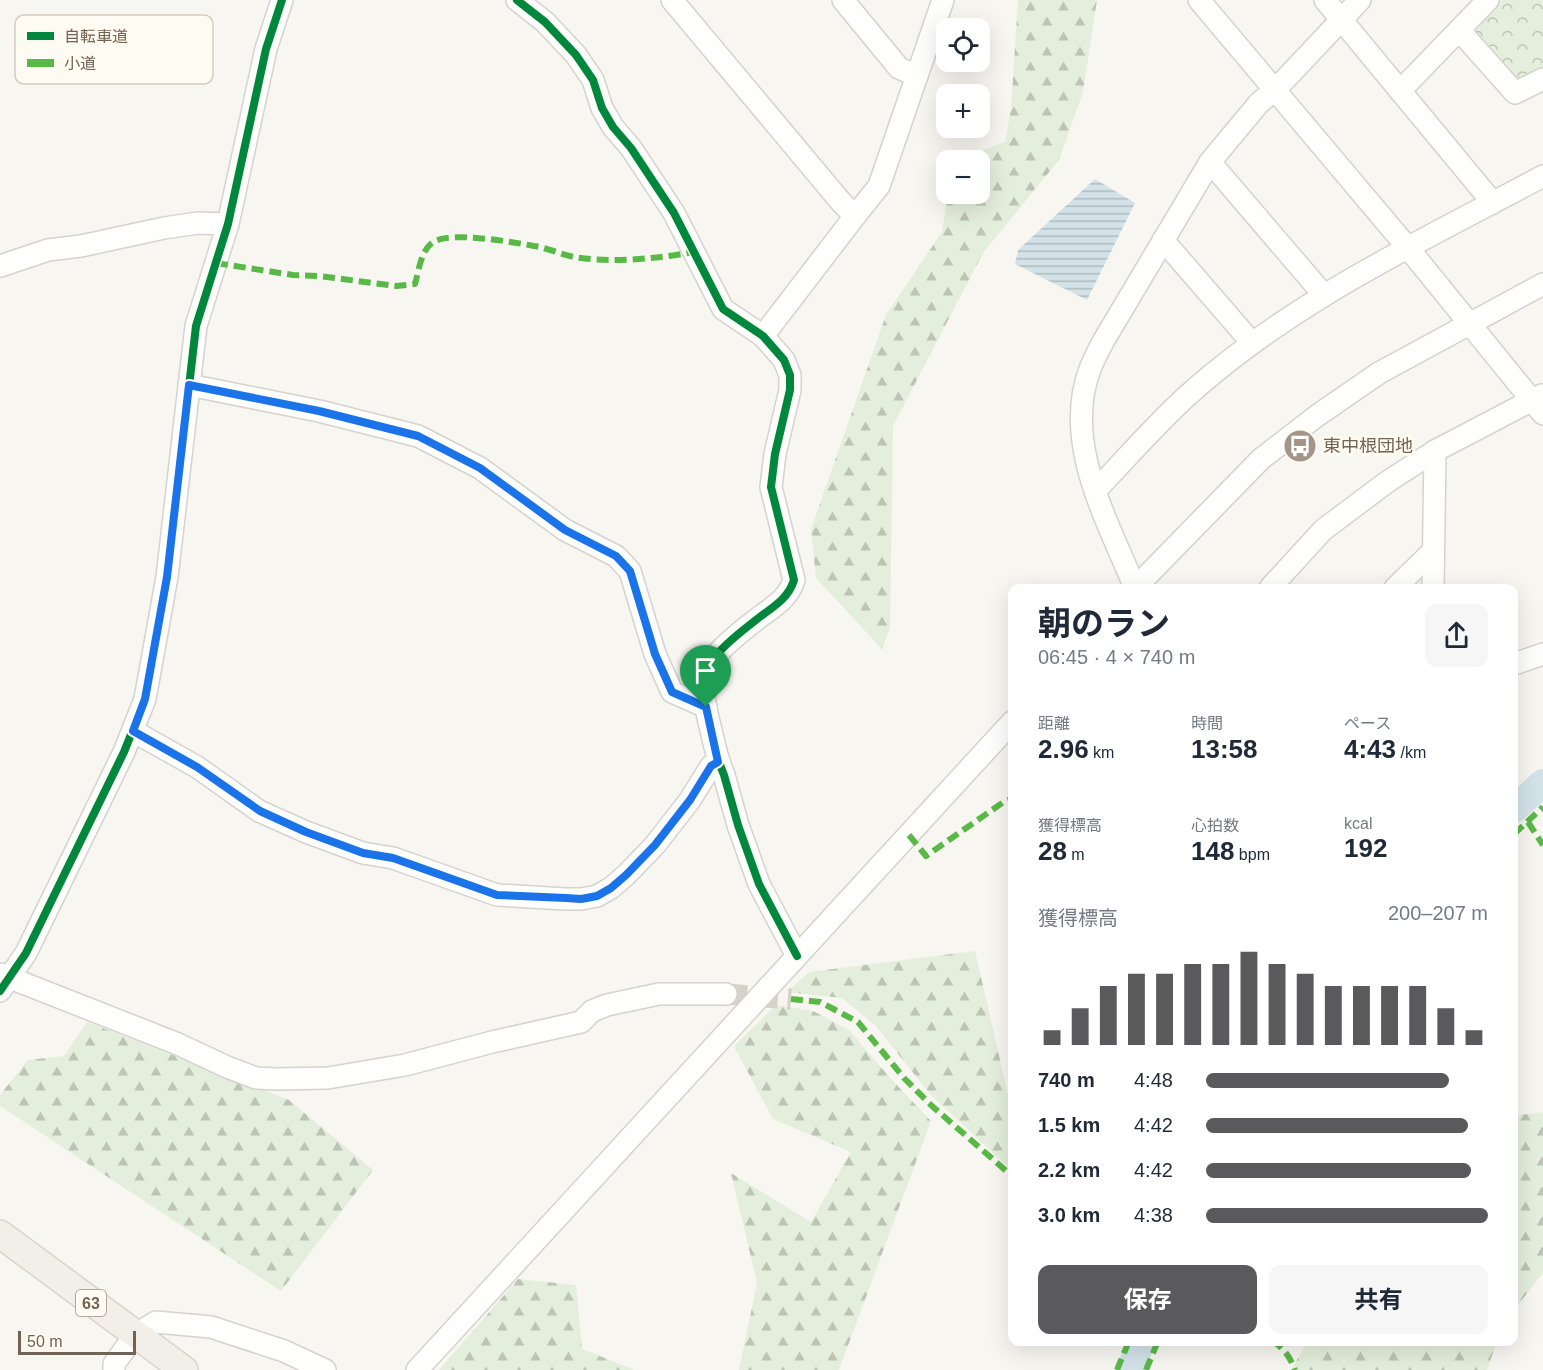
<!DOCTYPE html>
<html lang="ja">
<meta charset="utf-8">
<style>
:root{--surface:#fff;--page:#f6f6f7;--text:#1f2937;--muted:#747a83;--accent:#5a5a5c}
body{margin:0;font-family:Helvetica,"Noto Sans JP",sans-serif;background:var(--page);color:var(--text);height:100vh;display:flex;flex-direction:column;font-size:22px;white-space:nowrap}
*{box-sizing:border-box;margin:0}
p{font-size:20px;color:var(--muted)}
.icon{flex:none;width:33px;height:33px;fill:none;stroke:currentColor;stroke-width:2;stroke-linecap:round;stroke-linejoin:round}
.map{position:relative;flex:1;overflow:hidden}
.details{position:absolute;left:1008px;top:584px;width:510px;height:762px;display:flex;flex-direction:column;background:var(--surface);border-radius:12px;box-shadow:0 6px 24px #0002}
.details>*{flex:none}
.controls{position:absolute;left:936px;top:18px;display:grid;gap:12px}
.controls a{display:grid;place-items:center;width:54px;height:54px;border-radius:12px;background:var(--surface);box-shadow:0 6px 24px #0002;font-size:30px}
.scale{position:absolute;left:18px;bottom:15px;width:118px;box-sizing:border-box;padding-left:6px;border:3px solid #756351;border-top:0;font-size:16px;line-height:21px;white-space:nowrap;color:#756351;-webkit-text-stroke:4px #fefbf3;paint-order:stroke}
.pin{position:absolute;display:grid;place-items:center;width:51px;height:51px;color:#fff;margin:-62px -26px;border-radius:50% 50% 50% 0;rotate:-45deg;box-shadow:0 0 6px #0007}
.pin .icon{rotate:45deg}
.round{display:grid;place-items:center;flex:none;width:63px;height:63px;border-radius:12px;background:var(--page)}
.head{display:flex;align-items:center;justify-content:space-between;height:102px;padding:0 30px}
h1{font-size:33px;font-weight:700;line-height:45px}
.metrics{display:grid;grid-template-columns:repeat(3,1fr);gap:9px;height:102px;padding:6px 30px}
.metrics div{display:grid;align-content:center}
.metrics b{font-size:26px;font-weight:700}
.metrics small{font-size:16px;font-weight:400}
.metrics p{font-size:16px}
.chart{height:168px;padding:12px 30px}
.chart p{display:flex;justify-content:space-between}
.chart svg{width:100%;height:108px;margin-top:6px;stroke:var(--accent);stroke-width:6}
.cta{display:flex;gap:12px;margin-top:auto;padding:12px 30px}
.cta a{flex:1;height:69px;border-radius:12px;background:var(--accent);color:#fff;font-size:24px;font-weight:700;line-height:69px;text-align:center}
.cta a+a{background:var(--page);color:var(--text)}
ul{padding:0 30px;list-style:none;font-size:20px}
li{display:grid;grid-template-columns:96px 72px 1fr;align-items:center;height:45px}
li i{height:15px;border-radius:8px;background:var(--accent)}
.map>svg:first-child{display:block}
.forest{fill:url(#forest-firs)}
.park{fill:url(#park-crowns)}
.water{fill:url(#water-rules)}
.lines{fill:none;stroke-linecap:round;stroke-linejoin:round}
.river{stroke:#d2e2e8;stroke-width:28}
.minor-tunnel{stroke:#d7d1c8;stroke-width:21;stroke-dasharray:21 10;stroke-linecap:butt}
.minor-casing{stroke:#d6d2cd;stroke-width:24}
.major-casing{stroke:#d9d3cd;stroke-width:30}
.minor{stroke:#fefefd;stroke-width:21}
.major{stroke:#f2efe8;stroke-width:27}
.quiet{stroke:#58b947;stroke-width:6;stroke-dasharray:12 6;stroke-linecap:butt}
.cycleway-casing{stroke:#fefbf3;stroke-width:11}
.cycleway{stroke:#00873e;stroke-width:8}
.route-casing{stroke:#fff;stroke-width:12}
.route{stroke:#1a73e8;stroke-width:8}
.labels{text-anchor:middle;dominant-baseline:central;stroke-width:6;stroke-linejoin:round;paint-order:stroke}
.shield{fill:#fefbf3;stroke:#9e9182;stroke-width:1.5}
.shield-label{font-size:16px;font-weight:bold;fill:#756351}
.poi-label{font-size:18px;fill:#756351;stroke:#fefbf3;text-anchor:start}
.key{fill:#fefbf3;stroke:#d5cdc2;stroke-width:1.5}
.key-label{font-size:16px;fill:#756351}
</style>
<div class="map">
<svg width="1543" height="1370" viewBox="0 0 1543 1370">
<defs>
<pattern id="forest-firs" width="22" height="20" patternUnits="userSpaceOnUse" patternTransform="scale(1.5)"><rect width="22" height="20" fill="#e4eedc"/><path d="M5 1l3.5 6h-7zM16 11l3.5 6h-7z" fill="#bdc4b5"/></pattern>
<pattern id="park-crowns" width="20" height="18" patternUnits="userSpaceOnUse" patternTransform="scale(1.5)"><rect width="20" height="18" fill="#e4eedc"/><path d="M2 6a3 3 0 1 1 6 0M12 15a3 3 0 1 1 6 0" fill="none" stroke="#bdc4b5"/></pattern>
<pattern id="water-rules" width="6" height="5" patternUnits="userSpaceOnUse" patternTransform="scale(1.5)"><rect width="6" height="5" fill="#d2e2e8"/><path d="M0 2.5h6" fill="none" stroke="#afbbbe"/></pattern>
</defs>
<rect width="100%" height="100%" fill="#f8f6f0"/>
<g class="forest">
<path d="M 1018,0 L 1097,0 L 1083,92 L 1059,160 L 983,253 L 893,426 L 890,628 L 882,649 L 816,578 L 811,529 L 886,315 L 942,232 L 948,194 L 980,194 L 980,160 L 957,160 L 1005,142 L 1011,109 Z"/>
<path d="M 975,951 L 1012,1112 L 1012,1171 L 930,1094 L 876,1026 L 842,998 L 787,992 L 809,972 Z"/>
<path d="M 776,1005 L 813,1011 L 849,1030 L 892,1080 L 931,1121 L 839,1370 L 739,1370 L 757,1283 L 731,1173 L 811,1222 L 851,1152 L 773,1119 L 734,1046 Z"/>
<path d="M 87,1022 L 289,1100 L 373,1170 L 281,1291 L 0,1106 L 0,1095 L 28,1060 L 64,1056 Z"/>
<path d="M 1543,1112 L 1543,1273 L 1514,1310 L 1514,1116 Z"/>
<path d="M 518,1279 L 576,1285 L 582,1349 L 635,1370 L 439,1370 Z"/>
<path d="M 1308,1341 L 1497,1341 L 1487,1370 L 1291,1370 Z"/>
</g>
<path class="park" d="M 1501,0 L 1543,0 L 1543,68 L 1519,80 L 1474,29 Z"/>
<path class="water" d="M 1095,179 L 1135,203 L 1087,300 L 1015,264 L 1018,250 Z"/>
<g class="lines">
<g class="river">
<path d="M 1514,809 L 1543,783"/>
<path d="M 1130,1370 L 1142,1341"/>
</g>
<path class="minor-tunnel" d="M 726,994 L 791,999"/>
<g class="minor-casing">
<g id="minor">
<path d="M 517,0 L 545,22 L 576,55 L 593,80 L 602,108 L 613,127 L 631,148 L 674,213 L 723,309 L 763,336 L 784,360 L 790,375 L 790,390 L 775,454 L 771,487 L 794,580 C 789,597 775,606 761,616 C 741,632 704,657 703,685 C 703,699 707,713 710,726 C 714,743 717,759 724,775 L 738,825 L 759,884 L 797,956"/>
<path d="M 672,0 L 841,202 L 855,216 L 763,336"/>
<path d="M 843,0 L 899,68 L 917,76"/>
<path d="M 1199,0 L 1408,248 L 1543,414"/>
<path d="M 1325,0 L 1493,203"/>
<path d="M 1459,30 L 1515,93 L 1543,79"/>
<path d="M 1400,91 L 1488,0"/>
<path d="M 1210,162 L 1323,294"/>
<path d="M 855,216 L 879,186 L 943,0"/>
<path d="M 1163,240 L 1252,343"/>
<path d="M 0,266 L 48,250 L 81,246 L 164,228 L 198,223 L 228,224"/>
<path d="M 189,385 L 319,411 L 418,436 L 480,468 L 565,530 L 616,556 L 630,571 L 655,654 L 672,692 L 706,707"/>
<path d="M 1095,491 C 1126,459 1155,425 1187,396 C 1292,301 1420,242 1543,176"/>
<path d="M 1135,588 C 1108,521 1062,443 1090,369 C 1094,359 1099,349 1104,340 L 1210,162 L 1259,103 L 1275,90 L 1360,0"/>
<path d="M 1135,588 L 1261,459 L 1318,415 L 1379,373 L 1543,284"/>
<path d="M 1270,588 L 1323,530 L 1387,482 L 1435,451 L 1542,395"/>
<path d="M 1395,588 L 1432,552"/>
<path d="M 1433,588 L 1435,451"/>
<path d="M 1514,664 L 1543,654"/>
<path d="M 133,731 L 197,767 L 259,811 L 306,832 L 363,853 L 393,858 L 497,895 L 566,899 L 581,899 L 597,896 L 611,888 L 626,875 L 655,845 L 690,800 L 711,766 L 718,762"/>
<path d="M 0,974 L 178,1044 L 227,1067 L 256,1078 L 277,1079 L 328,1078 L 405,1065 L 492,1042 L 581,1022 L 592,1011 L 607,1005 L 659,994 L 726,994"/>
<path d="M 0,991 L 26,953 L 124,752 L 145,699 L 167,577 L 196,326 L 228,224 L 266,49 L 282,0"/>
<path d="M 114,1370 L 114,1364 L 135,1335 L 156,1322 L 211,1327 L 284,1351 L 325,1370"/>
<path d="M 417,1370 L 1012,722"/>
</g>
</g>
<g class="major-casing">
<path id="major" d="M 0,1234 L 184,1370"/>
</g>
<use href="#minor" class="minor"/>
<use href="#major" class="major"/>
<g class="quiet">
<path d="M 216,263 L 293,275 L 319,276 L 396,286 L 415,284 C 419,270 421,250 433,242 C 451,231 512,242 534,246 C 547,248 560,254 574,257 C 610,263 657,259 693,252"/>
<path d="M 1528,822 L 1543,845"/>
<path d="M 1514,834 L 1543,807"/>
<path d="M 909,835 L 926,856 L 1005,801 L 1012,799"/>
<path d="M 791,999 L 820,1002 L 858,1022 L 904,1078 L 932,1106 L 1012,1176"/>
<path d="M 1272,1341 C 1284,1348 1290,1357 1295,1370"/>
<path d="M 1117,1370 L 1129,1341"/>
<path d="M 1146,1370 L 1158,1341"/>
</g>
<g class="cycleway-casing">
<g id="cycleway">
<path d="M 517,0 L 545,22 L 576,55 L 593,80 L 602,108 L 613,127 L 631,148 L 674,213 L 723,309 L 763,336 L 784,360 L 790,375 L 790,390 L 775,454 L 771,487 L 794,580 C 789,597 775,606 761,616 C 741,632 704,657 703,685 C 703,699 707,713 710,726 C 714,743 717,759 724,775 L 738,825 L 759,884 L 797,956"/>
<path d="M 0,991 L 26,953 L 124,752 L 145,699 L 167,577 L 196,326 L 228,224 L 266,49 L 282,0"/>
</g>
</g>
<use href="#cycleway" class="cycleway"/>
</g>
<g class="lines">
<g class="route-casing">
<path id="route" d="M 189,385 L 319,411 L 418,436 L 480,468 L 565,530 L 616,556 L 630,571 L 655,654 L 672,692 L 706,707 L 718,762 L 711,766 L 690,800 L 655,845 L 626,875 L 611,888 L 597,896 L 581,899 L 566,898 L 497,895 L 393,858 L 363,853 L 306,832 L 260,811 L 197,767 L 133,731 L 145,699 L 167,577 Z"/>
</g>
<use href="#route" class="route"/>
</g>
<defs>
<g id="bus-disc" transform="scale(1.725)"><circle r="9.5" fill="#a39689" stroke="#fefbf3"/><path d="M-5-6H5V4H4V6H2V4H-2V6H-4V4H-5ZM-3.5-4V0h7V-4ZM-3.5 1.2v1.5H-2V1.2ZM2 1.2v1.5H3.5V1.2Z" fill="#fff"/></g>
</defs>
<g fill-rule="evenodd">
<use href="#bus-disc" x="1300" y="446"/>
</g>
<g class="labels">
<rect class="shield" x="76" y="1290" width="30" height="26" rx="4.5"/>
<g class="shield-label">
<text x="91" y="1303">63</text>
</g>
<g class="poi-label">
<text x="1323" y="446">東中根団地</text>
</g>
</g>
<rect x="15" y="15" width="198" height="69" rx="9" class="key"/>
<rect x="27" y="32" width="27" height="8" fill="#00873e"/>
<rect x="27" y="59" width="27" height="8" fill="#58b947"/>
<g class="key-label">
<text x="64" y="42">自転車道</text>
<text x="64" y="69">小道</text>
</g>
</svg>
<div class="controls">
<a><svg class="icon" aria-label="locate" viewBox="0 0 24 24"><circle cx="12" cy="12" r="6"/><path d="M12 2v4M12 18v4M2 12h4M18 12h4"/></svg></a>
<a>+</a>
<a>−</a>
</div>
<div class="scale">50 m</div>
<div class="pin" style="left:706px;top:707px;background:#1e9e55"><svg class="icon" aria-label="arrive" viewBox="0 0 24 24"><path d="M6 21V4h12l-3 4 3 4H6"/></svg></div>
<section class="details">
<div class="head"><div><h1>朝のラン</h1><p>06:45 · 4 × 740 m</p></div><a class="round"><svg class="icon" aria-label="share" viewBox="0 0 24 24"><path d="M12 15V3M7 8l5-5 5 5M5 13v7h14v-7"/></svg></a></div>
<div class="metrics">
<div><p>距離</p><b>2.96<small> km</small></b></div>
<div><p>時間</p><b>13:58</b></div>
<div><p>ペース</p><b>4:43<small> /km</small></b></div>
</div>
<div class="metrics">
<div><p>獲得標高</p><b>28<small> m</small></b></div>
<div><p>心拍数</p><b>148<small> bpm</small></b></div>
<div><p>kcal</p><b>192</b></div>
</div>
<div class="chart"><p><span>獲得標高</span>200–207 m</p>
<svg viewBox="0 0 160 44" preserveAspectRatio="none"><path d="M5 44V38M15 44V29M25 44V20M35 44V15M45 44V15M55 44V11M65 44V11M75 44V6M85 44V11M95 44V15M105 44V20M115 44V20M125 44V20M135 44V20M145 44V29M155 44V38"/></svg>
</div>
<ul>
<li><b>740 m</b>4:48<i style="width:86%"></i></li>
<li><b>1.5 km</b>4:42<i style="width:93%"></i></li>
<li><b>2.2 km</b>4:42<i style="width:94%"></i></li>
<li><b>3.0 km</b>4:38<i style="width:100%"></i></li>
</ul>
<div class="cta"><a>保存</a><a>共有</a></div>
</section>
</div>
